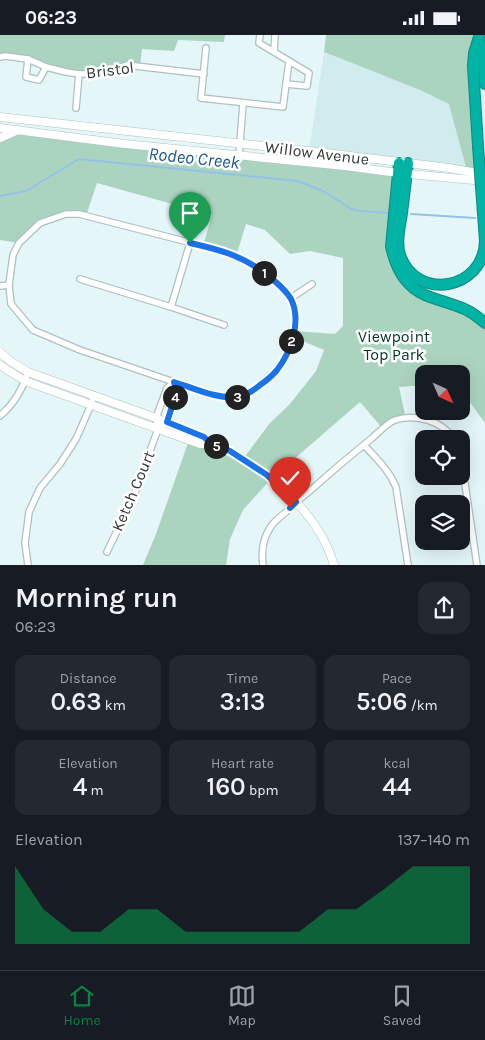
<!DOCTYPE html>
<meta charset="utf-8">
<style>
:root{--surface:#171b24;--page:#242831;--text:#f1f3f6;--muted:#9ea1a6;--line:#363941;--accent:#0b8043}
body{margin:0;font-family:Karla,sans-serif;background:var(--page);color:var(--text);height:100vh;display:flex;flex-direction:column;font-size:19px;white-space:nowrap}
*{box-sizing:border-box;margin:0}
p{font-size:16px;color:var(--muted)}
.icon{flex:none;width:28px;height:28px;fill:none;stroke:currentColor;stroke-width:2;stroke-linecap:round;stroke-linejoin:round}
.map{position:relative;height:530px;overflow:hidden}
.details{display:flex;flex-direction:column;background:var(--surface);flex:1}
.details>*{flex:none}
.needle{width:32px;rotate:135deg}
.tools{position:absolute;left:415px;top:330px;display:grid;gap:10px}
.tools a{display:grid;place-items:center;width:55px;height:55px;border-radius:10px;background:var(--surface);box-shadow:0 5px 20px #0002;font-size:25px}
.pin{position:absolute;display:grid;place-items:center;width:42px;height:42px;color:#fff;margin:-51px -21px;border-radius:50% 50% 50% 0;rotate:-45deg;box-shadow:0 0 5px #0007}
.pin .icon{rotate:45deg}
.km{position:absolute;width:25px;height:25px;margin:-12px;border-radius:50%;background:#222;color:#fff;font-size:14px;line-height:25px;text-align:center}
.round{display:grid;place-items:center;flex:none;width:52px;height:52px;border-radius:15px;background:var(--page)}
.head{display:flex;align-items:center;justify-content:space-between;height:85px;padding:0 15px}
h1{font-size:28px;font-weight:600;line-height:38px}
.figures{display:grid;grid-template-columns:repeat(3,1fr);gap:8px;height:85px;padding:5px 15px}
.figures div{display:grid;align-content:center;border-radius:12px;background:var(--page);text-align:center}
.figures b{font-size:25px;font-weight:600}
.figures small{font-size:14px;font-weight:400}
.figures p{font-size:14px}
.chart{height:140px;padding:10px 15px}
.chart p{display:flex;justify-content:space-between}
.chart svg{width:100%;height:90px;margin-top:5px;fill:var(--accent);opacity:.7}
.status{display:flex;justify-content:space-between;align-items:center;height:35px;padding:0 25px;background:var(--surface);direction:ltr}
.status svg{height:14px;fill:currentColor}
.tabs{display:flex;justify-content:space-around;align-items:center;height:70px;border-top:1px solid var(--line);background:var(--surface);font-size:14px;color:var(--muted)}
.tabs a{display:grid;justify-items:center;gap:2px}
.tabs .current{color:var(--accent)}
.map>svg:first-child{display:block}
.built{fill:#d1ecef}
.green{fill:#abd4c0}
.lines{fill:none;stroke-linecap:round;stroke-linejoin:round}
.stream{stroke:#94c1e9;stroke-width:2}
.street-casing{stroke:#aec0c2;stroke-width:8}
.secondary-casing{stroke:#aec0c2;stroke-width:9}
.highway-casing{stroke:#11887f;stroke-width:12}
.street{stroke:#fff;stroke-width:5.5}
.secondary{stroke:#fff;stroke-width:8}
.highway{stroke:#00b3a5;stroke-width:10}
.highway-bridge-casing{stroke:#11887f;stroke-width:12;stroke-linecap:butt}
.highway-bridge{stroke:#00b3a5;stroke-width:10}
.route-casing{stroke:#fff;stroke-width:10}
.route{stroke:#1a73e8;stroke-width:6}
.labels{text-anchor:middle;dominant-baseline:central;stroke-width:5;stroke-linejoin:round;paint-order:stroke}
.street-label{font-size:16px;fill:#313839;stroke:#fff}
.park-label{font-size:16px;fill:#023825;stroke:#fff}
.water-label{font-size:18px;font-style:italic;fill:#15588b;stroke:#fff}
</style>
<div class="status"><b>06:23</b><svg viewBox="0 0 49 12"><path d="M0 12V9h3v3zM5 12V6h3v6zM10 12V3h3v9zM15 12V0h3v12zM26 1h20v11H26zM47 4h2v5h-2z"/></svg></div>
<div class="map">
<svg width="485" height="530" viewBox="0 0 485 530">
<rect width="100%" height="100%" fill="#e4f6f8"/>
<path class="built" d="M 324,17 L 420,55 L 450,69 L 467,136 L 309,116 Z"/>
<g class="green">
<path d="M 0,0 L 225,0 L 224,7 L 178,5 L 174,16 L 142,14 L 140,31 L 127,30 L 100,39 L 79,39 L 28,24 L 0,22 Z"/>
<path d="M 326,0 L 479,0 L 474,18 L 481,138 L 467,136 L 449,69 L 420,55 L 324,17 Z"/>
<path d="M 18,95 L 398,138 L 404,243 L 485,288 L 485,388 L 466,362 L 461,360 L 461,339 L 424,339 L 424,350 L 399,352 L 406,384 L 394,386 L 383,394 L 360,367 L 271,444 L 243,475 L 230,504 L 226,530 L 143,530 L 156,499 L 189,405 L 243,424 L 270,388 L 289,370 L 316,336 L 324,315 L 293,302 L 295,296 L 335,299 L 343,291 L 343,223 L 310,216 L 290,219 L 265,195 L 246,189 L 236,221 L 203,211 L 212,180 L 97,148 L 86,181 L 66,179 L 40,188 L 19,208 L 0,205 L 0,104 Z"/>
</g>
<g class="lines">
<g class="stream">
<path d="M 0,161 L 26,156 L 79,124 L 298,146 L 325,157 L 351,174 L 361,176 L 388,178"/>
<path d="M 411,179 L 475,183"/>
</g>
<g class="street-casing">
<g id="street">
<path d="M 206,13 L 201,63 L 283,72 L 289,26 L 259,8 L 260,0"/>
<path d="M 274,16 L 275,0"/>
<path d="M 0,22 L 5,21 L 28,24 L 46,32 L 66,37 L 79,39 L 100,39 L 127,30 L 204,39"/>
<path d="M 28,24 L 26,42 L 39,45 L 46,32"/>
<path d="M 286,49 L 307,51 L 309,38 L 289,26"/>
<path d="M 76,73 L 79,39"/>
<path d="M 239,120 L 243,69"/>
<path d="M 66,179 L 79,179 L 223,216 L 242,223 L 257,232 L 279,249 L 291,263 L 295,278 L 295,296 L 286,320 L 276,335 L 253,356 L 239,362 L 223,362 L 174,347 L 80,315 L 33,295 L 11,269 L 9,250 L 13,220 L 19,208 L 40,188 Z"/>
<path d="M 80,244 L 171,272 L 224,290"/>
<path d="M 0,251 L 9,250"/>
<path d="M 291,263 L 312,249"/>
<path d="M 171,272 L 190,208"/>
<path d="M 174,347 L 177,356 L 167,387 L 158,394 L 156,383 L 167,353 Z"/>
<path d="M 0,381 C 13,370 23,353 28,337"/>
<path d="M 364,410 C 376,423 389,435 396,452 L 408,530"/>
<path d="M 461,422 L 477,530"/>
<path d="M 107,517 L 134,460 L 158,394"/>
<path d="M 28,530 L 25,508 L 29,477 L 40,453 L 60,429 L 76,404 L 91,370 L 94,360"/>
<path d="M 263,530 C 261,516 263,502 272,490 C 276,485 281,481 286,477 C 294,469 303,461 312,454 C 331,437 351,420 371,404 C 378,398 387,388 395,385 C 416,378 442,386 454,404"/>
</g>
</g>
<g class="secondary-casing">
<g id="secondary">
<path d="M 0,82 L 309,116 L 449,133 L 483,139"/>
<path d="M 0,93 L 125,109 L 345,131 L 398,138 L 485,146"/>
<path d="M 0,103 L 18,95"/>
<path d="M 0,317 L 10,326 L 28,337 L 156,383 L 204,402 L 210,408"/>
<path d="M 0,330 L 25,346 L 200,409 C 217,408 231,417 246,426 C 284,451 321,485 334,530"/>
</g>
</g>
<g class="highway-casing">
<g id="highway">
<path d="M 480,8 L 485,49"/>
<path d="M 478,111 L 473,31 L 474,18 L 479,2"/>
<path d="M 399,128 L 391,211 C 395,231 405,251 425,260 C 437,265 450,268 462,273 C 471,276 478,282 485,288"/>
<path d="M 408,128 C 406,145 404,161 402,178 C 400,191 396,207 400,220 C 416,267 484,255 485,206"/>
</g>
</g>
<use href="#street" class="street"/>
<use href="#secondary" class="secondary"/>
<use href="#highway" class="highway"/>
<g class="highway-bridge-casing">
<path id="highway-bridge" d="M 478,111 L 485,206"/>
</g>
<use href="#highway-bridge" class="highway-bridge"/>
</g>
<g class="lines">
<g class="route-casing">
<path id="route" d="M 190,208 C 221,215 244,221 270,242 C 277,248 286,255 291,264 C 302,286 291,317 277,335 C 272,341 266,346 260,350 C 253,356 245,361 236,362 C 216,364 194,353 174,347 L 177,356 L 167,387 L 204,402 L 210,408 L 230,416 L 267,440 L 296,467 L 290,473"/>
</g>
<use href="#route" class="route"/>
</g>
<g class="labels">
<g class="street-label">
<text transform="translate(110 35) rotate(-7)">Bristol</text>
<text transform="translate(317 118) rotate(7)">Willow Avenue</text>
<text transform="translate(133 456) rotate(-67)">Ketch Court</text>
</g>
<g class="park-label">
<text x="394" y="301">Viewpoint<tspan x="394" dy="18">Top Park</tspan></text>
</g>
<g class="water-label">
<text transform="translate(194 123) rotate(6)">Rodeo Creek</text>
</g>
</g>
</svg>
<div class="tools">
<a><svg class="needle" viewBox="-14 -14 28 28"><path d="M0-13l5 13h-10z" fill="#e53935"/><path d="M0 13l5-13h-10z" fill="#9ea1a6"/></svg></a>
<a><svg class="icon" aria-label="locate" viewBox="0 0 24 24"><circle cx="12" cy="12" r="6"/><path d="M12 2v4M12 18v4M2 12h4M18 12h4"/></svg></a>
<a><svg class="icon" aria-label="layers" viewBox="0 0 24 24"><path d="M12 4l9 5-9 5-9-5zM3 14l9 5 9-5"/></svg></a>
</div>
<div class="pin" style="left:190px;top:208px;background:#1e9e55"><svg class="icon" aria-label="arrive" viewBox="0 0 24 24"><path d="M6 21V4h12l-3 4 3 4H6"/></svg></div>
<div class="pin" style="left:290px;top:473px;background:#d93025"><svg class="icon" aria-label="check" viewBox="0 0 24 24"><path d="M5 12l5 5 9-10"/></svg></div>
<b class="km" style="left:264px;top:238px">1</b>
<b class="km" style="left:291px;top:306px">2</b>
<b class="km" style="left:237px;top:362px">3</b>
<b class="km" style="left:175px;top:362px">4</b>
<b class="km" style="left:216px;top:411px">5</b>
</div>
<section class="details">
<div class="head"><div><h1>Morning run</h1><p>06:23</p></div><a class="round"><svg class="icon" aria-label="share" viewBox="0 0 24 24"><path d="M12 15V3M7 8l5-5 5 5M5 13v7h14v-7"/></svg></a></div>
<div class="figures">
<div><p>Distance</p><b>0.63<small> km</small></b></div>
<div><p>Time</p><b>3:13</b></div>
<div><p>Pace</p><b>5:06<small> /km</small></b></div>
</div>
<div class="figures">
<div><p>Elevation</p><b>4<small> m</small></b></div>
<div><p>Heart rate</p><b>160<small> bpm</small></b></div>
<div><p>kcal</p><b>44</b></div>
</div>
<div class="chart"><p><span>Elevation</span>137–140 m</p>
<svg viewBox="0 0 160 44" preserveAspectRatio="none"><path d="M0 44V6L10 27L20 38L30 38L40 27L50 27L60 38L70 38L80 38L90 38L100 38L110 27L120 27L130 17L140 6L150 6L160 6V44z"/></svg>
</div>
</section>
<nav class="tabs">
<a class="current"><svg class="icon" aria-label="home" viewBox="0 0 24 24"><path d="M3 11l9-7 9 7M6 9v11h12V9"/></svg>Home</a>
<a><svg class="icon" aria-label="map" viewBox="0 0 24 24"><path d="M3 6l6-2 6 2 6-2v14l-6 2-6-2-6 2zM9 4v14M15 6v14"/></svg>Map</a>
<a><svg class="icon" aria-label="saved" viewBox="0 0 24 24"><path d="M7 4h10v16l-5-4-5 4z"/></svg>Saved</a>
</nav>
